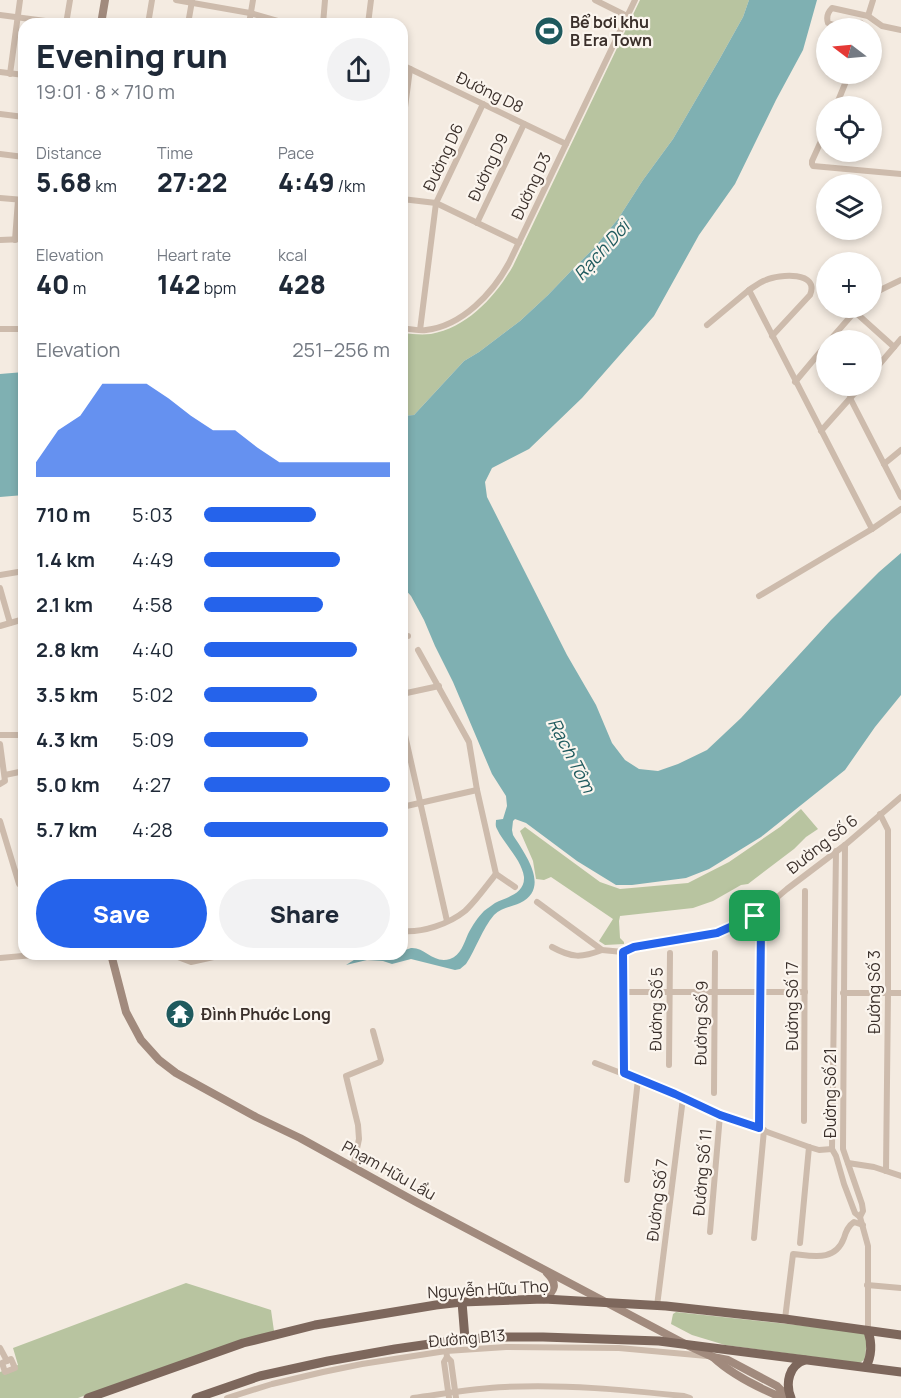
<!DOCTYPE html>
<meta charset="utf-8">
<style>
:root{--surface:#fff;--page:#f2f2f3;--text:#1f2937;--muted:#747a83;--accent:#2563eb}
body{margin:0;font-family:Manrope,sans-serif;background:var(--page);color:var(--text);height:100vh;display:flex;flex-direction:column;font-size:22px;white-space:nowrap}
*{box-sizing:border-box;margin:0}
p{font-size:20px;color:var(--muted)}
.icon{flex:none;width:33px;height:33px;fill:none;stroke:currentColor;stroke-width:2;stroke-linecap:round;stroke-linejoin:round}
.map{position:relative;flex:1;overflow:hidden}
.drawer{position:absolute;left:18px;top:18px;width:390px;height:942px;display:flex;flex-direction:column;background:var(--surface);border-radius:18px;box-shadow:0 3px 9px #0003}
.drawer>*{flex:none}
.needle{width:39px;rotate:286deg}
.buttons{position:absolute;left:816px;top:18px;display:grid;gap:12px}
.buttons a{display:grid;place-items:center;width:66px;height:66px;border-radius:50%;background:var(--surface);box-shadow:0 3px 9px #0003;font-size:30px}
.pin{position:absolute;display:grid;place-items:center;width:51px;height:51px;color:#fff;margin:-26px;border-radius:12px;box-shadow:0 3px 9px #0006}
.round{display:grid;place-items:center;flex:none;width:63px;height:63px;border-radius:32px;background:var(--page)}
.summary{display:flex;align-items:center;justify-content:space-between;height:102px;padding:0 18px}
h1{font-size:33px;font-weight:800;line-height:45px}
.figures{display:grid;grid-template-columns:repeat(3,1fr);gap:9px;height:102px;padding:6px 18px}
.figures div{display:grid;align-content:center}
.figures b{font-size:26px;font-weight:800}
.figures small{font-size:16px;font-weight:400}
.figures p{font-size:16px}
.chart{height:168px;padding:12px 18px}
.chart p{display:flex;justify-content:space-between}
.chart svg{width:100%;height:108px;margin-top:6px;fill:var(--accent);opacity:.7}
.primary-button{display:flex;gap:12px;margin-top:auto;padding:12px 18px}
.primary-button a{flex:1;height:69px;border-radius:36px;background:var(--accent);color:#fff;font-size:24px;font-weight:800;line-height:69px;text-align:center}
.primary-button a+a{background:var(--page);color:var(--text)}
ul{padding:0 18px;list-style:none;font-size:20px}
li{display:grid;grid-template-columns:96px 72px 1fr;align-items:center;height:45px}
li i{height:15px;border-radius:8px;background:var(--accent)}
.map>svg:first-child{display:block}
.green{fill:#b8c4a0}
.water{fill:#7fb0b2}
.lines{fill:none;stroke-linecap:round;stroke-linejoin:round}
.street{stroke:#cdbbac;stroke-width:6}
.secondary{stroke:#a18a7d;stroke-width:8}
.primary{stroke:#7d675c;stroke-width:9}
.route-casing{stroke:#fff;stroke-width:12}
.route{stroke:#2563eb;stroke-width:8}
.labels{text-anchor:middle;dominant-baseline:central;stroke-width:4.5;stroke-linejoin:round;paint-order:stroke}
.poi-label{font-size:16px;font-weight:bold;fill:#3b302b;stroke:#fbf5ee;text-anchor:start}
.street-label{font-size:16px;fill:#3b302b;stroke:#fbf5ee}
.water-label{font-size:18px;font-style:italic;fill:#1f5a5e;stroke:#fbf5ee}
</style>
<div class="map">
<svg width="901" height="1398" viewBox="0 0 901 1398">
<rect width="100%" height="100%" fill="#f4ebe1"/>
<g class="green">
<path d="M 640,0 L 749,0 L 743,17 L 719,60 L 673,139 L 643,180 L 618,219 L 595,247 L 571,271 L 548,295 L 520,321 L 479,352 L 464,361 L 414,415 L 402,416 L 402,333 C 412,334 421,335 431,334 C 467,328 496,296 513,266 Z"/>
<path d="M 801,809 L 818,829 L 806,837 L 794,849 L 748,884 L 741,885 L 713,901 L 693,908 L 620,916 L 619,921 L 620,938 L 624,942 L 624,944 L 605,945 L 599,941 L 613,919 L 551,877 L 544,880 L 536,879 L 533,861 L 520,831 L 525,827 L 600,882 L 620,889 L 688,883 L 729,862 L 780,827 Z"/>
<path d="M 186,1283 L 271,1310 L 274,1331 L 149,1372 L 78,1398 L 0,1398 L 0,1372 L 18,1365 L 13,1348 Z"/>
<path d="M 676,1312 L 863,1332 L 867,1337 L 865,1359 L 860,1363 L 725,1345 L 692,1335 L 671,1324 L 673,1314 Z"/>
</g>
<g class="water">
<path d="M 749,0 L 817,0 L 803,50 L 776,100 L 735,184 L 699,235 L 654,316 L 582,398 L 529,449 L 492,468 L 485,482 L 487,497 L 567,655 L 596,705 L 612,743 L 625,760 L 639,769 L 658,771 L 678,764 L 707,750 L 741,718 L 831,620 L 879,572 L 901,553 L 901,695 L 875,727 L 845,770 L 761,837 L 709,869 L 686,878 L 632,885 L 616,885 L 577,861 L 526,823 L 515,819 L 513,821 L 512,830 L 513,835 C 525,854 551,888 520,903 C 511,907 501,908 494,915 C 482,929 476,949 466,964 L 460,969 L 455,970 L 411,959 L 392,964 L 383,961 L 367,960 L 346,965 L 357,958 L 366,955 L 374,956 L 402,954 L 402,951 C 405,950 408,949 411,948 C 425,947 433,964 450,959 C 461,955 464,943 468,934 C 472,926 478,917 484,911 C 488,908 492,905 495,903 C 507,897 525,894 524,877 C 522,860 504,844 497,829 C 495,825 496,824 496,820 L 503,819 L 507,806 L 506,796 L 492,774 L 453,682 L 435,646 L 424,620 L 411,596 L 402,586 L 402,416 L 414,415 L 464,361 L 479,352 L 520,321 L 548,295 L 571,271 L 595,247 L 618,219 L 643,180 L 673,139 L 719,60 L 743,17 Z"/>
<path d="M 24,372 L 24,495 L 0,497 L 0,374 Z"/>
</g>
<g class="lines">
<g class="street">
<path d="M 176,0 L 250,13 L 288,24"/>
<path d="M 595,0 L 627,16"/>
<path d="M 0,15 L 68,24"/>
<path d="M 868,16 L 873,0"/>
<path d="M 66,24 L 70,0"/>
<path d="M 148,24 L 152,0"/>
<path d="M 188,24 L 192,1"/>
<path d="M 249,24 L 253,0"/>
<path d="M 323,24 L 325,0"/>
<path d="M 368,24 L 371,0"/>
<path d="M 843,28 L 828,23 C 826,17 828,12 832,8 L 868,16 L 882,26 L 901,30"/>
<path d="M 856,28 L 861,23"/>
<path d="M 402,65 L 566,144"/>
<path d="M 0,72 L 24,75"/>
<path d="M 10,74 L 20,0"/>
<path d="M 836,106 L 849,74"/>
<path d="M 0,114 L 24,117"/>
<path d="M 402,130 L 410,69"/>
<path d="M 826,130 L 812,161 L 812,164 L 813,166 L 901,174"/>
<path d="M 0,154 L 24,157"/>
<path d="M 0,198 L 24,200"/>
<path d="M 402,199 L 436,203 L 519,243"/>
<path d="M 477,223 L 524,124"/>
<path d="M 0,240 L 24,239"/>
<path d="M 15,240 L 18,200"/>
<path d="M 749,290 C 754,287 760,282 766,280 C 779,274 820,271 810,295 L 772,336"/>
<path d="M 872,294 L 901,280"/>
<path d="M 853,308 L 854,311 L 894,347"/>
<path d="M 707,325 L 749,290 L 872,529"/>
<path d="M 402,328 C 410,329 418,331 426,330 C 462,326 493,293 509,263 L 635,0"/>
<path d="M 0,329 L 24,329"/>
<path d="M 420,330 L 436,203 L 483,104"/>
<path d="M 830,340 L 858,308"/>
<path d="M 872,373 L 901,339"/>
<path d="M 795,382 L 826,345"/>
<path d="M 850,398 L 901,497"/>
<path d="M 821,431 L 861,386"/>
<path d="M 884,464 L 901,450"/>
<path d="M 0,575 L 18,572"/>
<path d="M 0,588 L 10,623"/>
<path d="M 759,596 L 872,529 L 901,509"/>
<path d="M 0,626 L 24,619"/>
<path d="M 402,636 L 408,636"/>
<path d="M 418,650 L 469,742 L 477,790 L 496,874 L 515,887"/>
<path d="M 402,694 L 439,686"/>
<path d="M 402,722 L 447,921"/>
<path d="M 0,735 L 24,735"/>
<path d="M 0,744 L 5,781 L 0,784"/>
<path d="M 5,775 L 24,771"/>
<path d="M 402,807 L 477,790"/>
<path d="M 880,814 L 888,830 L 888,993 L 886,1171"/>
<path d="M 0,821 L 19,884"/>
<path d="M 845,845 L 843,1149 L 862,1204 L 863,1211 L 860,1217"/>
<path d="M 836,851 L 832,1149 L 836,1156 L 844,1184 L 855,1213 L 860,1217 L 868,1246 L 868,1331"/>
<path d="M 537,902 L 602,950 L 623,952"/>
<path d="M 755,916 L 761,926 L 759,1128"/>
<path d="M 402,931 C 422,933 449,924 465,911 C 475,902 487,885 496,874"/>
<path d="M 552,947 C 572,958 581,958 602,950"/>
<path d="M 623,952 L 634,947 L 717,933 L 755,916 L 787,889 L 845,845 L 901,797"/>
<path d="M 623,952 L 624,1073"/>
<path d="M 170,954 L 191,962 L 227,954"/>
<path d="M 323,954 L 323,956"/>
<path d="M 0,958 L 45,954"/>
<path d="M 623,992 L 805,992"/>
<path d="M 843,993 L 901,993"/>
<path d="M 595,1063 L 675,1094 L 720,1115 L 809,1147 L 819,1150 L 832,1149"/>
<path d="M 669,1065 L 670,953"/>
<path d="M 714,1093 L 715,953"/>
<path d="M 804,1121 L 805,891"/>
<path d="M 848,1163 L 874,1167 L 901,1176"/>
<path d="M 353,1167 L 359,1139 L 358,1125 L 346,1076 L 380,1062 L 381,1060 L 373,1031"/>
<path d="M 627,1180 L 638,1079"/>
<path d="M 710,1232 L 720,1115"/>
<path d="M 754,1238 L 764,1130"/>
<path d="M 800,1243 L 809,1147"/>
<path d="M 867,1285 L 901,1288"/>
<path d="M 657,1306 L 683,1098"/>
<path d="M 785,1319 L 793,1254 C 813,1256 835,1262 844,1238 C 846,1231 848,1226 854,1222 L 863,1225"/>
<path d="M 0,1348 L 7,1361"/>
<path d="M 446,1349 L 447,1357 L 444,1362 L 449,1398"/>
<path d="M 447,1357 L 451,1361 L 456,1398"/>
<path d="M 11,1359 L 15,1368 L 5,1372 L 2,1363 Z"/>
<path d="M 227,1398 L 272,1384 L 323,1372 L 362,1364 L 446,1351 L 506,1347 L 619,1348 L 707,1356"/>
<path d="M 413,1398 C 443,1394 474,1388 505,1387 C 565,1384 625,1390 684,1396 L 690,1398"/>
</g>
<g class="secondary">
<path d="M 101,24 L 105,0"/>
<path d="M 111,954 L 126,1012 L 141,1040 L 159,1060 L 176,1073 L 256,1117 L 300,1138 L 416,1202 L 687,1345 L 713,1357 L 728,1360 L 777,1386 L 789,1398"/>
<path d="M 544,1299 C 555,1291 558,1284 547,1273"/>
<path d="M 713,1357 C 732,1375 759,1388 783,1398"/>
</g>
<g class="primary">
<path d="M 462,1302 L 465,1339"/>
<path d="M 866,1367 C 872,1355 872,1343 868,1331"/>
<path d="M 88,1398 L 243,1343 L 315,1325 L 436,1305 L 462,1302 L 544,1299 L 666,1306 L 785,1319 L 901,1335"/>
<path d="M 196,1398 L 260,1376 L 328,1361 L 395,1349 L 465,1339 L 508,1337 L 543,1337 L 659,1341 L 901,1372"/>
<path d="M 791,1398 C 785,1383 789,1365 805,1360"/>
</g>
</g>
<g class="lines">
<g class="route-casing">
<path id="route" d="M 755,916 L 761,926 L 759,1128 L 720,1115 L 675,1094 L 624,1073 L 623,952 L 634,947 L 717,933 Z"/>
</g>
<use href="#route" class="route"/>
</g>
<defs>
<g id="stadium-disc" transform="scale(1.5)"><circle r="9.5" fill="#1f5a5e" stroke="#fbf5ee"/><path d="M0-5a6.5 5 0 1 0 0 10a6.5 5 0 1 0 0-10ZM-3.5-1.8h7v3.6h-7Z" fill="#fff"/></g>
<g id="temple-disc" transform="scale(1.5)"><circle r="9.5" fill="#1f5a5e" stroke="#fbf5ee"/><path d="M0-6L5-2H3V0L6.5 2.5H4V6H1.5V3h-3V6H-4V2.5H-6.5L-3 0V-2H-5Z" fill="#fff"/></g>
</defs>
<g fill-rule="evenodd">
<use href="#stadium-disc" x="549" y="31"/>
<use href="#temple-disc" x="180" y="1014"/>
</g>
<g class="labels">
<g class="poi-label">
<text x="570" y="22">Bể bơi khu<tspan x="570" dy="18">B Era Town</tspan></text>
<text x="201" y="1014">Đình Phước Long</text>
</g>
<g class="street-label">
<text transform="translate(490 92) rotate(26)">Đường D8</text>
<text transform="translate(443 157) rotate(-65)">Đường D6</text>
<text transform="translate(488 167) rotate(-65)">Đường D9</text>
<text transform="translate(531 186) rotate(-65)">Đường D3</text>
<text transform="translate(822 844) rotate(-38)">Đường Số 6</text>
<text transform="translate(874 992) rotate(-90)">Đường Số 3</text>
<text transform="translate(792 1006) rotate(-90)">Đường Số 17</text>
<text transform="translate(656 1009) rotate(-89)">Đường Số 5</text>
<text transform="translate(701 1023) rotate(-89)">Đường Số 9</text>
<text transform="translate(830 1093) rotate(-90)">Đường Số 21</text>
<text transform="translate(389 1170) rotate(29)">Phạm Hữu Lầu</text>
<text transform="translate(702 1172) rotate(-85)">Đường Số 11</text>
<text transform="translate(657 1200) rotate(-83)">Đường Số 7</text>
<text transform="translate(488 1289) rotate(-3)">Nguyễn Hữu Thọ</text>
<text transform="translate(467 1338) rotate(-5)">Đường B13</text>
</g>
<g class="water-label">
<text transform="translate(601 250) rotate(-48)">Rạch Dơi</text>
<text transform="translate(572 755) rotate(63)">Rạch Tôm</text>
</g>
</g>
</svg>
<div class="buttons">
<a><svg class="needle" viewBox="-14 -14 28 28"><path d="M0-13l5 13h-10z" fill="#e53935"/><path d="M0 13l5-13h-10z" fill="#747a83"/></svg></a>
<a><svg class="icon" aria-label="locate" viewBox="0 0 24 24"><circle cx="12" cy="12" r="6"/><path d="M12 2v4M12 18v4M2 12h4M18 12h4"/></svg></a>
<a><svg class="icon" aria-label="layers" viewBox="0 0 24 24"><path d="M12 4l9 5-9 5-9-5zM3 14l9 5 9-5"/></svg></a>
<a>+</a>
<a>−</a>
</div>
<div class="pin" style="left:755px;top:916px;background:#1e9e55"><svg class="icon" aria-label="arrive" viewBox="0 0 24 24"><path d="M6 21V4h12l-3 4 3 4H6"/></svg></div>
<section class="drawer">
<div class="summary"><div><h1>Evening run</h1><p>19:01 · 8 × 710 m</p></div><a class="round"><svg class="icon" aria-label="share" viewBox="0 0 24 24"><path d="M12 15V3M7 8l5-5 5 5M5 13v7h14v-7"/></svg></a></div>
<div class="figures">
<div><p>Distance</p><b>5.68<small> km</small></b></div>
<div><p>Time</p><b>27:22</b></div>
<div><p>Pace</p><b>4:49<small> /km</small></b></div>
</div>
<div class="figures">
<div><p>Elevation</p><b>40<small> m</small></b></div>
<div><p>Heart rate</p><b>142<small> bpm</small></b></div>
<div><p>kcal</p><b>428</b></div>
</div>
<div class="chart"><p><span>Elevation</span>251–256 m</p>
<svg viewBox="0 0 160 44" preserveAspectRatio="none"><path d="M0 44V38L10 25L20 19L30 6L40 6L50 6L60 12L70 19L80 25L90 25L100 32L110 38L120 38L130 38L140 38L150 38L160 38V44z"/></svg>
</div>
<ul>
<li><b>710 m</b>5:03<i style="width:60%"></i></li>
<li><b>1.4 km</b>4:49<i style="width:73%"></i></li>
<li><b>2.1 km</b>4:58<i style="width:64%"></i></li>
<li><b>2.8 km</b>4:40<i style="width:82%"></i></li>
<li><b>3.5 km</b>5:02<i style="width:61%"></i></li>
<li><b>4.3 km</b>5:09<i style="width:56%"></i></li>
<li><b>5.0 km</b>4:27<i style="width:100%"></i></li>
<li><b>5.7 km</b>4:28<i style="width:99%"></i></li>
</ul>
<div class="primary-button"><a>Save</a><a>Share</a></div>
</section>
</div>
